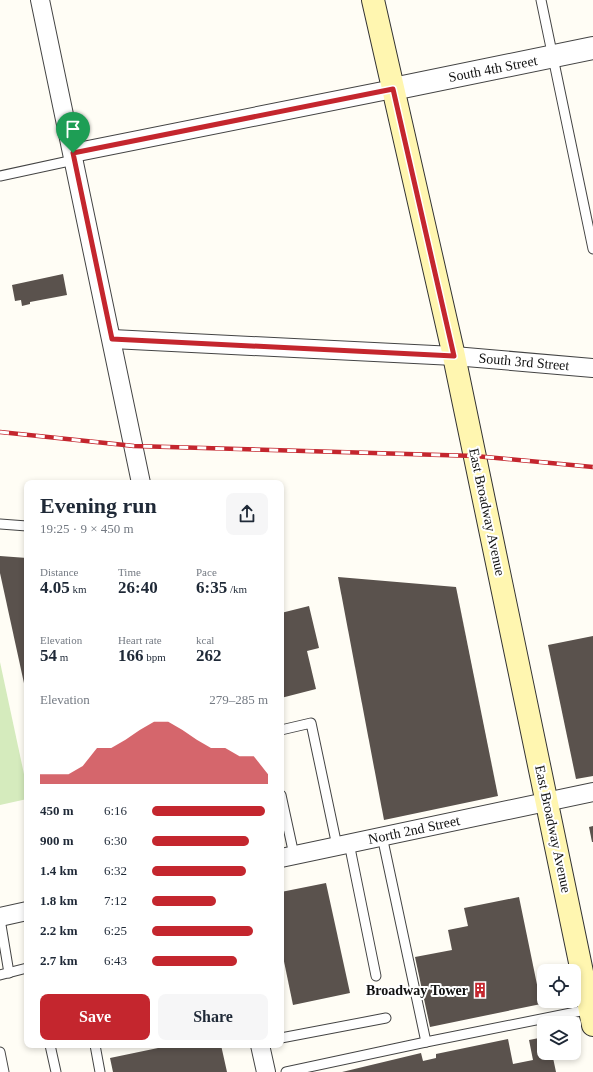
<!DOCTYPE html>
<meta charset="utf-8">
<style>
:root{--surface:#fff;--page:#f6f6f7;--text:#1f2937;--muted:#747a83;--accent:#c4262e}
body{margin:0;font-family:"Times New Roman",serif;background:var(--page);color:var(--text);height:100vh;display:flex;flex-direction:column;font-size:15px;white-space:nowrap}
*{box-sizing:border-box;margin:0}
p{font-size:13px;color:var(--muted)}
.icon{flex:none;width:22px;height:22px;fill:none;stroke:currentColor;stroke-width:2;stroke-linecap:round;stroke-linejoin:round}
.map{position:relative;flex:1;overflow:hidden}
.details{position:absolute;left:24px;top:480px;width:260px;height:568px;display:flex;flex-direction:column;background:var(--surface);border-radius:8px;box-shadow:0 2px 6px #0003}
.details>*{flex:none}
.tools{position:absolute;left:537px;top:964px;display:grid;gap:8px}
.tools a{display:grid;place-items:center;width:44px;height:44px;border-radius:8px;background:var(--surface);box-shadow:0 2px 6px #0003;font-size:20px}
.pin{position:absolute;display:grid;place-items:center;width:34px;height:34px;color:#fff;margin:-41px -17px;border-radius:50% 50% 50% 0;rotate:-45deg;box-shadow:0 0 4px #0007}
.pin .icon{rotate:45deg}
.round{display:grid;place-items:center;flex:none;width:42px;height:42px;border-radius:8px;background:var(--page)}
.head{display:flex;align-items:center;justify-content:space-between;height:68px;padding:0 16px}
h1{font-size:22px;font-weight:700;line-height:30px}
.stats{display:grid;grid-template-columns:repeat(3,1fr);gap:6px;height:68px;padding:4px 16px}
.stats div{display:grid;align-content:center}
.stats b{font-size:17px;font-weight:700}
.stats small{font-size:11px;font-weight:400}
.stats p{font-size:11px}
.chart{height:112px;padding:8px 16px}
.chart p{display:flex;justify-content:space-between}
.chart svg{width:100%;height:72px;margin-top:4px;fill:var(--accent);opacity:.7}
.primary-button{display:flex;gap:8px;margin-top:auto;padding:8px 16px}
.primary-button a{flex:1;height:46px;border-radius:8px;background:var(--accent);color:#fff;font-size:16px;font-weight:700;line-height:46px;text-align:center}
.primary-button a+a{background:var(--page);color:var(--text)}
ul{padding:0 16px;list-style:none;font-size:13px}
li{display:grid;grid-template-columns:64px 48px 1fr;align-items:center;height:30px}
li i{height:10px;border-radius:5px;background:var(--accent)}
.map>svg:first-child{display:block}
.green{fill:#d5ebbd}
.building{fill:#5a524d}
.lines{fill:none;stroke-linecap:round;stroke-linejoin:round}
.service-casing{stroke:#444;stroke-width:11}
.minor-casing{stroke:#444;stroke-width:20}
.tertiary-casing{stroke:#444;stroke-width:24}
.secondary-casing{stroke:#333;stroke-width:24}
.service{stroke:#fff;stroke-width:9}
.minor{stroke:#fff;stroke-width:18}
.tertiary{stroke:#fff;stroke-width:22}
.secondary{stroke:#fff6b0;stroke-width:22}
.rail-casing{stroke:#c4262e;stroke-width:4.5}
.rail{stroke:#fff;stroke-width:3;stroke-dasharray:9;stroke-linecap:butt}
.route-casing{stroke:#fff;stroke-width:8}
.route{stroke:#c4262e;stroke-width:5}
.labels{text-anchor:middle;dominant-baseline:central;stroke-width:4;stroke-linejoin:round;paint-order:stroke}
.street-label{font-size:14px;fill:#111;stroke:#fff}
.poi-label{font-size:14px;font-weight:bold;fill:#111;stroke:#fff;text-anchor:end}
</style>
<div class="map">
<svg width="593" height="1072" viewBox="0 0 593 1072">
<rect width="100%" height="100%" fill="#fffdf5"/>
<path class="green" d="M 0,662 L 27,788 L 27,799 L 0,805 Z"/>
<g class="building">
<path d="M 63,274 L 67,295 L 30,302 L 30,304 L 22,306 L 21,300 L 15,301 L 12,285 Z"/>
<path d="M 0,556 L 27,558 L 27,697 L 0,573 Z"/>
<path d="M 338,577 L 456,587 L 498,796 L 384,820 Z"/>
<path d="M 309,606 L 319,648 L 307,651 L 316,689 L 281,698 L 281,613 Z"/>
<path d="M 593,636 L 593,776 L 576,779 L 548,645 Z"/>
<path d="M 593,826 L 593,842 L 592,842 L 589,827 Z"/>
<path d="M 326,883 L 350,993 L 293,1005 L 281,947 L 281,892 Z"/>
<path d="M 519,897 L 541,1004 L 430,1027 L 415,957 L 452,950 L 448,930 L 468,926 L 464,908 Z"/>
<path d="M 544,1037 L 544,1053 L 552,1053 L 556,1072 L 342,1072 L 421,1053 L 423,1061 L 436,1058 L 436,1054 L 508,1039 L 513,1064 L 533,1060 L 529,1040 Z"/>
<path d="M 157,1045 L 221,1045 L 227,1072 L 113,1072 L 110,1058 L 158,1048 Z"/>
</g>
<g class="lines">
<g class="service-casing">
<g id="service">
<path d="M 541,0 L 593,249"/>
<path d="M 0,176 L 74,160"/>
<path d="M 0,524 L 27,526"/>
<path d="M 281,730 L 311,723 L 337,846"/>
<path d="M 281,795 L 294,855"/>
<path d="M 382,836 L 426,1042 L 591,1009"/>
<path d="M 349,843 L 376,976"/>
<path d="M 0,919 L 9,973"/>
<path d="M 0,975 L 27,968"/>
<path d="M 281,1038 L 386,1018"/>
<path d="M 50,1045 L 56,1072"/>
<path d="M 95,1045 L 100,1072"/>
<path d="M 0,1052 L 4,1072"/>
<path d="M 286,1072 L 426,1042"/>
</g>
</g>
<g class="minor-casing">
<g id="minor">
<path d="M 40,0 L 141,483"/>
<path d="M 73,153 L 393,89"/>
<path d="M 112,339 L 454,356 L 593,368"/>
<path d="M 281,858 L 593,792"/>
<path d="M 0,917 L 27,911"/>
<path d="M 260,1045 L 266,1072"/>
</g>
</g>
<g class="tertiary-casing">
<path id="tertiary" d="M 393,89 L 593,48"/>
</g>
<g class="secondary-casing">
<path id="secondary" d="M 373,0 L 454,356 L 593,1025"/>
</g>
<use href="#service" class="service"/>
<use href="#minor" class="minor"/>
<use href="#tertiary" class="tertiary"/>
<use href="#secondary" class="secondary"/>
<g class="rail-casing">
<path id="rail" d="M 0,432 L 134,446 L 475,456 L 593,467"/>
</g>
<use href="#rail" class="rail"/>
</g>
<g class="lines">
<g class="route-casing">
<path id="route" d="M 393,89 L 454,356 L 112,339 L 73,153 Z"/>
</g>
<use href="#route" class="route"/>
</g>
<defs>
<g id="building-bare" transform="scale(1.2)"><path d="M-4-6H4V6H1V3H-1V6H-4ZM-2.5-4.3h1.7v1.8h-1.7ZM.8-4.3h1.7v1.8H.8ZM-2.5-1h1.7V.8h-1.7ZM.8-1h1.7V.8H.8Z" fill="#c4262e" stroke="#fff" stroke-width="2.5" paint-order="stroke"/></g>
</defs>
<g fill-rule="evenodd">
<use href="#building-bare" x="480" y="990"/>
</g>
<g class="labels">
<g class="street-label">
<text transform="translate(493 69) rotate(-11)">South 4th Street</text>
<text transform="translate(524 362) rotate(5)">South 3rd Street</text>
<text transform="translate(487 512) rotate(78)">East Broadway Avenue</text>
<text transform="translate(553 829) rotate(78)">East Broadway Avenue</text>
<text transform="translate(414 830) rotate(-12)">North 2nd Street</text>
</g>
<g class="poi-label">
<text x="468" y="990">Broadway Tower</text>
</g>
</g>
</svg>
<div class="tools">
<a><svg class="icon" aria-label="locate" viewBox="0 0 24 24"><circle cx="12" cy="12" r="6"/><path d="M12 2v4M12 18v4M2 12h4M18 12h4"/></svg></a>
<a><svg class="icon" aria-label="layers" viewBox="0 0 24 24"><path d="M12 4l9 5-9 5-9-5zM3 14l9 5 9-5"/></svg></a>
</div>
<div class="pin" style="left:73px;top:153px;background:#1e9e55"><svg class="icon" aria-label="arrive" viewBox="0 0 24 24"><path d="M6 21V4h12l-3 4 3 4H6"/></svg></div>
<section class="details">
<div class="head"><div><h1>Evening run</h1><p>19:25 · 9 × 450 m</p></div><a class="round"><svg class="icon" aria-label="share" viewBox="0 0 24 24"><path d="M12 15V3M7 8l5-5 5 5M5 13v7h14v-7"/></svg></a></div>
<div class="stats">
<div><p>Distance</p><b>4.05<small> km</small></b></div>
<div><p>Time</p><b>26:40</b></div>
<div><p>Pace</p><b>6:35<small> /km</small></b></div>
</div>
<div class="stats">
<div><p>Elevation</p><b>54<small> m</small></b></div>
<div><p>Heart rate</p><b>166<small> bpm</small></b></div>
<div><p>kcal</p><b>262</b></div>
</div>
<div class="chart"><p><span>Elevation</span>279–285 m</p>
<svg viewBox="0 0 160 44" preserveAspectRatio="none"><path d="M0 44V38L10 38L20 38L30 33L40 22L50 22L60 17L70 11L80 6L90 6L100 11L110 17L120 22L130 22L140 27L150 27L160 38V44z"/></svg>
</div>
<ul>
<li><b>450 m</b>6:16<i style="width:97%"></i></li>
<li><b>900 m</b>6:30<i style="width:84%"></i></li>
<li><b>1.4 km</b>6:32<i style="width:81%"></i></li>
<li><b>1.8 km</b>7:12<i style="width:55%"></i></li>
<li><b>2.2 km</b>6:25<i style="width:87%"></i></li>
<li><b>2.7 km</b>6:43<i style="width:73%"></i></li>
</ul>
<div class="primary-button"><a>Save</a><a>Share</a></div>
</section>
</div>
